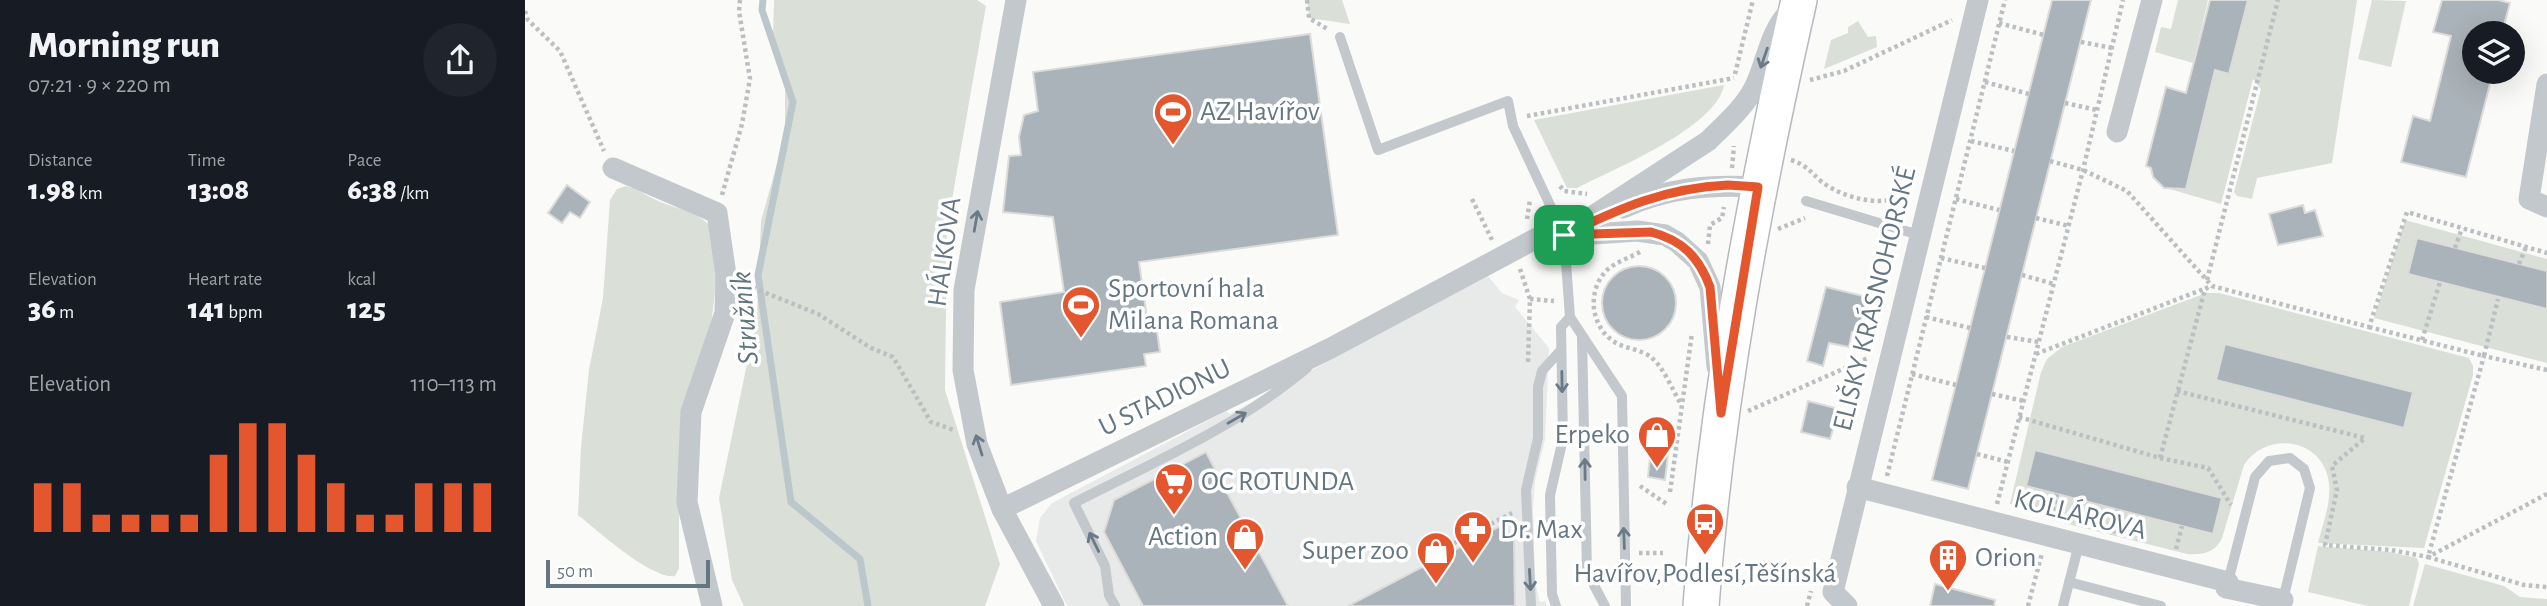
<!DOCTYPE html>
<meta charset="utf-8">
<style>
:root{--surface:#171b24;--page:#20242c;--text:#f1f3f6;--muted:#9ea1a6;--accent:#e4572e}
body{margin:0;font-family:"Alegreya Sans",sans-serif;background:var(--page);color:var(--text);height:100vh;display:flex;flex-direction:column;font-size:26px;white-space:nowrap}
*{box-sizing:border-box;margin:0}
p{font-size:23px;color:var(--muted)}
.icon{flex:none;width:38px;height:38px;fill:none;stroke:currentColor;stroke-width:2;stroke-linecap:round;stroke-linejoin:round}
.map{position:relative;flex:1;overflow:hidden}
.details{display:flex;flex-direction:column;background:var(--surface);width:525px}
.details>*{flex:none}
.buttons{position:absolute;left:1937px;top:21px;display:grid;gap:14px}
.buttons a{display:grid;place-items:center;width:63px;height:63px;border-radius:50%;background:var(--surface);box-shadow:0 7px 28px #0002;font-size:35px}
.scale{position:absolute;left:21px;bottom:18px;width:164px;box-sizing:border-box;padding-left:7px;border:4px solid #657683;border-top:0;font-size:19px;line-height:24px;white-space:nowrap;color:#657683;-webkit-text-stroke:5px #fff;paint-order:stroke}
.pin{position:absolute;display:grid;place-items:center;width:60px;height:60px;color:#fff;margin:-30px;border-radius:14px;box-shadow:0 4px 10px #0006}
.round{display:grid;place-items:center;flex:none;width:74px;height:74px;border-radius:37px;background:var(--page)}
.overview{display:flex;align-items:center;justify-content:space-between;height:119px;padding:0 28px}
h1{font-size:38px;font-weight:800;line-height:52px}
.figures{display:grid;grid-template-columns:repeat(3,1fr);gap:10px;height:119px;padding:7px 28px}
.figures div{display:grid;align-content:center}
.figures b{font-size:30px;font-weight:800}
.figures small{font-size:19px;font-weight:400}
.figures p{font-size:19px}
.chart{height:196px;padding:14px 28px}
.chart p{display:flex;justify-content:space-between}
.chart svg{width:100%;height:126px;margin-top:7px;stroke:var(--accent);stroke-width:6}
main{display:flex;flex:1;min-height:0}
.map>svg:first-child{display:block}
.built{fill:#e8e9e9}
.green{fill:#dadfd7}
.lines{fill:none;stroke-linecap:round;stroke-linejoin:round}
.stream{stroke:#bbc7cb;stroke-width:7}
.building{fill:#aab3b9;stroke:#dcdcda;stroke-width:2}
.primary-casing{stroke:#b5babe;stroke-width:38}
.path{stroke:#bbbfc2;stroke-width:4.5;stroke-dasharray:3.5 3.5;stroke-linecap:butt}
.lane{stroke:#c3c8cc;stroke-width:10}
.street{stroke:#c3c8cc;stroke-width:21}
.primary{stroke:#fff;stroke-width:35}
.oneway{stroke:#6a7a87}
.route-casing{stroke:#fff;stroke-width:14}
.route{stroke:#e4572e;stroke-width:9}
.labels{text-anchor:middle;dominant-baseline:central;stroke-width:7;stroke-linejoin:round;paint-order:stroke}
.poi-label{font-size:28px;fill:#657683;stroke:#fff;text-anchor:start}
.street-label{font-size:28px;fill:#657683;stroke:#fff}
.water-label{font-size:30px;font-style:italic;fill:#60757c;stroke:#fff}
</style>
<main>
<section class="details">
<div class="overview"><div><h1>Morning run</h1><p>07:21 · 9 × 220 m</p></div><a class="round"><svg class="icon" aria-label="share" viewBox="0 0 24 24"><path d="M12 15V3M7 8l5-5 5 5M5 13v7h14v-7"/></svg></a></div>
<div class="figures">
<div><p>Distance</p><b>1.98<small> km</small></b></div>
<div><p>Time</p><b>13:08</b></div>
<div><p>Pace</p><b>6:38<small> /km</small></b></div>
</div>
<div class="figures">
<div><p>Elevation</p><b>36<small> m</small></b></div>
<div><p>Heart rate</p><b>141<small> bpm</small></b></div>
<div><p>kcal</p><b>125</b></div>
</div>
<div class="chart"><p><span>Elevation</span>110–113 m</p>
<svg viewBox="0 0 160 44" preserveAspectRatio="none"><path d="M5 44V27M15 44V27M25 44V38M35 44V38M45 44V38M55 44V38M65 44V17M75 44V6M85 44V6M95 44V17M105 44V27M115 44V38M125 44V38M135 44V27M145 44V27M155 44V27"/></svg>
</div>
</section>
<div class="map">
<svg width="2022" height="606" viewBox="0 0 2022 606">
<rect width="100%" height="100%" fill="#fafaf8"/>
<path class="built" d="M 963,276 L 977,293 L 994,300 L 990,307 L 1024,348 L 1020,440 L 1010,481 L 1008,510 L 1010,582 L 1015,602 L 1020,601 L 1022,606 L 542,606 L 511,541 L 515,518 L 527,503 L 701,411 L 705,414 Z"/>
<g class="green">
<path d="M 249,0 L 452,0 L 461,6 L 422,228 L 420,390 L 475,564 L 460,606 L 219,606 L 207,580 L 194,498 L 232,316 L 236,221 L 260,135 L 260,80 L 248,36 Z"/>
<path d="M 782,0 L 817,0 L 825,24 L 784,18 Z"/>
<path d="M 1653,0 L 1683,0 L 1668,63 L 1630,52 L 1636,27 L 1646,29 Z"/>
<path d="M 1721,0 L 1832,0 L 1807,163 L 1732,178 L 1727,199 L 1712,196 L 1709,192 L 1736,89 L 1728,79 L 1696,204 L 1638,187 L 1644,188 L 1676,97 Z"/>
<path d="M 1847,0 L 1881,1 L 1866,67 L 1833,59 Z"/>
<path d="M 1333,21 L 1343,37 L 1351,36 L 1352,47 L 1299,69 L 1306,40 L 1323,33 L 1323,27 Z"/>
<path d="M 1199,85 C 1192,127 1089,169 1052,188 L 1042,188 L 1009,120 Z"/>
<path d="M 101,186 C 111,189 116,192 125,197 C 155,213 180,208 196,243 L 184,341 L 154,477 L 154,568 L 150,576 C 127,580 72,530 53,515 L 56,447 L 64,370 L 78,298 L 85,200 L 92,189 Z"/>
<path d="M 1880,220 L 2022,259 L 2022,363 L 1849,318 Z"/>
<path d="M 1681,293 L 1694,293 L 1944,358 L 1948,366 L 1948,375 L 1899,548 L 1793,543 C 1798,523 1808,498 1803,478 C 1794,437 1740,432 1719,465 L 1697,538 C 1690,553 1678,555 1662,554 L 1527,520 L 1527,517 L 1485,504 L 1516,372 L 1522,359 L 1537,347 Z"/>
<path d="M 1793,546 L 1864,552 L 1892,558 L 1894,564 L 1884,606 L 1843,606 L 1783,592 Z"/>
<path d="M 1900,564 L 1979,586 L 1995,597 L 2022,599 L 2022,606 L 1888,606 Z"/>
</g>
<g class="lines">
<path class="stream" d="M 238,0 L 237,10 L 268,102 L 233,275 L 266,502 L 335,559 L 343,606"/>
</g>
<g class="building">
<path d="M 1527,0 L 1566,0 L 1443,489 L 1407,480 Z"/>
<path d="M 1685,0 L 1723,0 L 1704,74 L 1690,70 L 1661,189 L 1639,188 L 1628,177 L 1626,168 L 1621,166 L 1641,87 L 1661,93 Z"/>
<path d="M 1917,0 L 1973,0 L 1985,3 L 1977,33 L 1950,33 L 1950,72 L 1968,72 L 1941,177 L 1876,162 L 1888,116 L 1905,121 L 1926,36 L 1908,32 Z"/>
<path d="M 785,34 L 813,235 L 614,262 L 623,325 L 631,324 L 635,352 L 619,354 L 621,366 L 486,385 L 475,302 L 539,292 L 528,217 L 478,212 L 484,156 L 496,155 L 494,137 L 499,115 L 513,111 L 508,72 Z"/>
<path d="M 42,185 L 65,202 L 55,218 L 45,212 L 37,223 L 23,213 Z"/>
<path d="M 1778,205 L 1780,213 L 1790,210 L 1798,236 L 1753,245 L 1744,214 Z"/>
<path d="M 1892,238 L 2022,271 L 2022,309 L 1883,274 Z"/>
<circle cx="1114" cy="303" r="37"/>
<path d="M 1301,287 L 1342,297 L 1333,334 L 1327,332 L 1324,347 L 1304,343 L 1298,366 L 1282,361 Z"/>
<path d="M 1700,344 L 1888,392 L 1879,428 L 1691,380 Z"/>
<path d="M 1283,401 L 1314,409 L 1305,439 L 1276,432 Z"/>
<path d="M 1127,436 L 1145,438 L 1140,480 L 1123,477 Z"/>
<path d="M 1510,450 L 1697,498 L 1688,534 L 1501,486 Z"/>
<path d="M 681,452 L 699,487 L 763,606 L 618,606 L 579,532 L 589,500 Z"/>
<path d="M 979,524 L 989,541 L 990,606 L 823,606 Z"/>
<path d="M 1410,584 L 1470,600 L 1469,606 L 1405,606 Z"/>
</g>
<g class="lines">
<g class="primary-casing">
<path id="primary" d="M 1176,606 C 1191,401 1229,200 1274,0"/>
</g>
<g class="path">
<path d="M 782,0 L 784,18 L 804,30"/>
<path d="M 0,11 L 3,20 L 35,51 L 79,151"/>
<path d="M 1474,23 L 1519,35"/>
<path d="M 1556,42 L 1587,48"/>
<path d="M 1210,74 L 1228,0"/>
<path d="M 1285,80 L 1319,71 L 1427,20"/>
<path d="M 1460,82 L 1504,94"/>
<path d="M 1540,103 L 1572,110"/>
<path d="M 1002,116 L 1209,78"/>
<path d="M 1446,141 L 1489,151"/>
<path d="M 1266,160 C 1282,165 1285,172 1297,182 C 1318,198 1363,211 1385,190"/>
<path d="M 1525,161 L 1558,170 L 1602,191 L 1687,286 L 1844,327 L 1882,212 L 2022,253"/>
<path d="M 1207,168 L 1209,146"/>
<path d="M 1035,186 L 1039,191 L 1062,194"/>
<path d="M 197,195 L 217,124 L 225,79 L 214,11 L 215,0"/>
<path d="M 947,199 L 968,242"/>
<path d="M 1431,199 L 1474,210"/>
<path d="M 1511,218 L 1544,226"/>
<path d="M 1002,219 L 1005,200"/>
<path d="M 1253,229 L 1280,218"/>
<path d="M 1183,244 L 1185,225 L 1197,218 L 1199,207"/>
<path d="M 1930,248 L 1937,228"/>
<path d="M 1115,252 C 1104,258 1091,262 1082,270 C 1062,290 1065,325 1088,341 C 1099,349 1117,349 1127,358 C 1139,368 1148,391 1156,404"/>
<path d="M 1416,258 L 1460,268"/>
<path d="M 1994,264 L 2001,247"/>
<path d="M 995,269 L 1005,299 L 1003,363"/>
<path d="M 1497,275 L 1529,284"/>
<path d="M 1682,280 L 1753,0"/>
<path d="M 221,285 L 293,314 L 346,348 L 368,357 L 406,422 L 429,430"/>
<path d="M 1005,299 L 1029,301"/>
<path d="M 1401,317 L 1445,328"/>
<path d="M 1844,327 L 1959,356 L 1973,299"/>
<path d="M 1482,337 L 1514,342"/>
<path d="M 1897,340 L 1915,282"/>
<path d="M 1511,354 L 1679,289"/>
<path d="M 2022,370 L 1959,356 L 1903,557 L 1999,585 L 2022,587"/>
<path d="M 1387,374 L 1431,385"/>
<path d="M 1652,391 L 1840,438 L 1807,466 L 1812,490 L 1800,545 L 1866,550 L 1903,557 L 2022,494"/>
<path d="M 1467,394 L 1499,401"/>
<path d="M 1223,411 L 1343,358"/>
<path d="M 1494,417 L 1635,458 L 1680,289 L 1686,286"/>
<path d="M 1452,454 L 1483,462"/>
<path d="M 1635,458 L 1683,468 L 1706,505"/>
<path d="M 1362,476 L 1480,0"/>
<path d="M 1115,486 L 1143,505"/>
<path d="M 1145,492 L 1167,333"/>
<path d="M 1472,504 L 1558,170 L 1598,0"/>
<path d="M 1526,517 L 1532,494"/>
<path d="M 1588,533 L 1593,510"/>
<path d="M 1651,549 L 1657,526"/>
<path d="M 910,553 L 987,513"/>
<path d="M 1114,553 L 1138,553"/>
<path d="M 1282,606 L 1286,591"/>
<path d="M 1503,606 L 1517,553"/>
</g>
<g class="lane">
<path d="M 815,37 L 853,150 L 983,101 L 988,126 L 1039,235 L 1045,317 L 1097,396 L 1101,606"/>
<path d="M 1281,201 L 1394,235"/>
<path d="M 1057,337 L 1062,572 L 1080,606"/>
<path d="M 1544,582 L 1636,606"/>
<path d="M 1703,582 L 1730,477 L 1744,461 L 1765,458 L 1779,469 L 1785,488 L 1758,600"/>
<path d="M 590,606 L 584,595 L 580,566 L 549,503 C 629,462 713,426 782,368"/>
<path d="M 1006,606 L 1001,490 L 1013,438 L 1013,387 L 1017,371 L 1036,350"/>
<path d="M 1031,606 L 1027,594 L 1025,495 L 1038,439 L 1036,327 L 1045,317"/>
<path d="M 1538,606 L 1554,544"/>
</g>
<g class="street">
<path d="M 491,0 L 439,290 L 438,370 L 452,444 L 477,509 L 529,606"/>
<path d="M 2022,84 L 2004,199 L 2022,207"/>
<path d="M 1592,132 L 1627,0"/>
<path d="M 88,168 L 192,213 L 201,275 L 200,313 L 166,412 L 162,502 L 187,606"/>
<path d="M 1098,208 C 1141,188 1185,184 1232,187"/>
<path d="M 1040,234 L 1183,141 C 1198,126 1221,106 1230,86 C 1242,61 1244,33 1264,12"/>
<path d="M 1332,487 L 1703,582 L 1701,588 L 1758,600"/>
<path d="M 477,509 L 806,348 L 1012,238 L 1112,231 L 1140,235 L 1152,242 L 1173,261 L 1185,287 L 1192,367"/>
<path d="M 1322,606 L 1308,592 L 1453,0"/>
</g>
<use href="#primary" class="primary"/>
</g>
<defs><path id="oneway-shaft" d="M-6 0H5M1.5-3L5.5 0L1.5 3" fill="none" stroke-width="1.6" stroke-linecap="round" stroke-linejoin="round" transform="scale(1.75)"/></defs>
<g class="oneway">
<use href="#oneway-shaft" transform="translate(1239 58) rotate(109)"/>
<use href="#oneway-shaft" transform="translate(451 221) rotate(-80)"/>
<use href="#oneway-shaft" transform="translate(1037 382) rotate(89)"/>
<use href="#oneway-shaft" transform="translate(712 418) rotate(-30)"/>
<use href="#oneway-shaft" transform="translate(454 445) rotate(-107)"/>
<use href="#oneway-shaft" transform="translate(1060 469) rotate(-91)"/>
<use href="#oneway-shaft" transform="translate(1099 538) rotate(-92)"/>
<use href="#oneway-shaft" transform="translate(569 542) rotate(-116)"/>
<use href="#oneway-shaft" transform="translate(1005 580) rotate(87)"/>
</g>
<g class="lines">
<g class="route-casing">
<path id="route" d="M 1203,185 L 1233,187 L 1196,413 L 1185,287 C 1174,257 1157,240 1126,232 L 1039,235 C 1096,208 1139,188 1203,185 Z"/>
</g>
<use href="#route" class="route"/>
</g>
<defs>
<g id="stadium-pin" transform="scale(2.0125)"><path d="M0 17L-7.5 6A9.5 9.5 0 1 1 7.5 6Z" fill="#e4572e" stroke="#fff"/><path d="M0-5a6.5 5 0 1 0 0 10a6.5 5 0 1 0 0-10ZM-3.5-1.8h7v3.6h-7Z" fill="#fff"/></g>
<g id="shop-pin" transform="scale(2.0125)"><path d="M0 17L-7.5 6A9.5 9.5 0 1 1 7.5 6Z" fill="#e4572e" stroke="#fff"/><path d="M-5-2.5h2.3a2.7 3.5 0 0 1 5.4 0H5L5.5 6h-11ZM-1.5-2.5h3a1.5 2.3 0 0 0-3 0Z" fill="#fff"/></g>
<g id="supermarket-pin" transform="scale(2.0125)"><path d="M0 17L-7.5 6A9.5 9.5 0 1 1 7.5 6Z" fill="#e4572e" stroke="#fff"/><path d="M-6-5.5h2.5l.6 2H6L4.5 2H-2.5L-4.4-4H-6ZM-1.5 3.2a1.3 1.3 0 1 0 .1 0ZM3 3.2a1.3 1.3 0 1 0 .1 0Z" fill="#fff"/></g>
<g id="bus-pin" transform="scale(2.0125)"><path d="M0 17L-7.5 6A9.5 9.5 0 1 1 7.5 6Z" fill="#e4572e" stroke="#fff"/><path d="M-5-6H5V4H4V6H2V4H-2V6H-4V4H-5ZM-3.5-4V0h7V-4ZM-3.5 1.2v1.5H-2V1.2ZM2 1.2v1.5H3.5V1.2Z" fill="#fff"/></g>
<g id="pharmacy-pin" transform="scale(2.0125)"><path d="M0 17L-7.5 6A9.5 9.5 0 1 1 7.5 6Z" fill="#e4572e" stroke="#fff"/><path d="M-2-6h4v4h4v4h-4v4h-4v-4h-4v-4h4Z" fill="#fff"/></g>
<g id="building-pin" transform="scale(2.0125)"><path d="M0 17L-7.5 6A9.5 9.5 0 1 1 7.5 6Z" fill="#e4572e" stroke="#fff"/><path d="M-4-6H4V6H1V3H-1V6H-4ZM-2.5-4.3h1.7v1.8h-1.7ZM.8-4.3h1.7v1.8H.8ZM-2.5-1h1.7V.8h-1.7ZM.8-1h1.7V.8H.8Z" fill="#fff"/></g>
</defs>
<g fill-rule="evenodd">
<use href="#stadium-pin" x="648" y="112"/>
<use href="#stadium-pin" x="556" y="305"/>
<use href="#shop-pin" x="1132" y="435"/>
<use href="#supermarket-pin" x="649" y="482"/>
<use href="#bus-pin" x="1180" y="522"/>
<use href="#pharmacy-pin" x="948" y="530"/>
<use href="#shop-pin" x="720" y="537"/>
<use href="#shop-pin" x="911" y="551"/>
<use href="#building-pin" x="1423" y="558"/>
</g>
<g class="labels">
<g class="poi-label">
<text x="675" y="112">AZ Havířov</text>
<text x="583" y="289">Sportovní hala<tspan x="583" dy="32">Milana Romana</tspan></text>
<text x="1105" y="435" text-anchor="end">Erpeko</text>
<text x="676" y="482">OC ROTUNDA</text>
<text x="975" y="530">Dr. Max</text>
<text x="693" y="537" text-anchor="end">Action</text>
<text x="884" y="551" text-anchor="end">Super zoo</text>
<text x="1450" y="558">Orion</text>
<text x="1180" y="574" text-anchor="middle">Havířov,Podlesí,Těšínská</text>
</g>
<g class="street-label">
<text transform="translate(420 252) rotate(-82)">HÁLKOVA</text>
<text transform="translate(1350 299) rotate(-76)">ELIŠKY KRÁSNOHORSKÉ</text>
<text transform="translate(640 398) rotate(-26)">U STADIONU</text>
<text transform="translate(1555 515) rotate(14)">KOLLÁROVA</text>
</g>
<g class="water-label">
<text transform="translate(220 318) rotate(-95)">Stružník</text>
</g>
</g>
</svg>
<div class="buttons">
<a><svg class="icon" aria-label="layers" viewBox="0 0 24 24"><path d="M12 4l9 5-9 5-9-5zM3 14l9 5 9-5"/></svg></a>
</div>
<div class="scale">50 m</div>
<div class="pin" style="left:1039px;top:235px;background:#1e9e55"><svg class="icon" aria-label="arrive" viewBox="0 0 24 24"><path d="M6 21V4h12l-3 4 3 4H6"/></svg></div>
</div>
</main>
